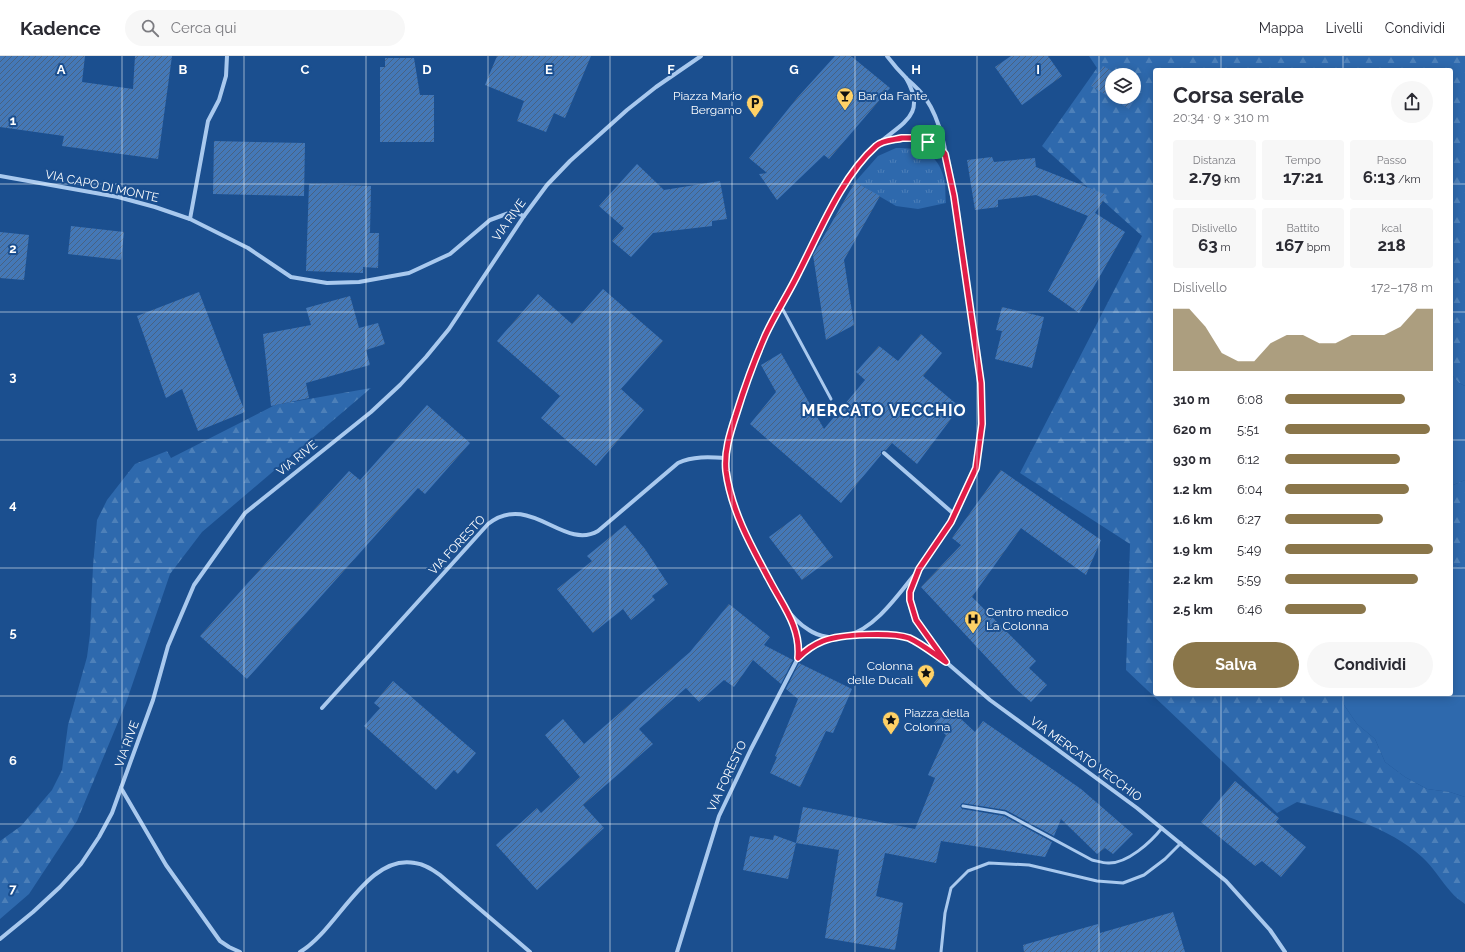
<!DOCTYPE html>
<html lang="it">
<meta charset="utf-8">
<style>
:root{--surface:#fff;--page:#f7f7f7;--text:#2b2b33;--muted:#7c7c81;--line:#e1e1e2;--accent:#8a764a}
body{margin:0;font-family:Raleway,sans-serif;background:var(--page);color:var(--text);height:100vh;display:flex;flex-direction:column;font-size:15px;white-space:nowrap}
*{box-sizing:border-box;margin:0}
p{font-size:13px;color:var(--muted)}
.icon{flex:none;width:22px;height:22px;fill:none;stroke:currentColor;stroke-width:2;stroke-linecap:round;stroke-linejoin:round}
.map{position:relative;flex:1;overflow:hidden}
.sheet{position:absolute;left:1153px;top:12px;width:300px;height:628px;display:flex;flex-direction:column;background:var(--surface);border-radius:4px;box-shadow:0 2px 10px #0003}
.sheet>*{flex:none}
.controls{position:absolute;left:1105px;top:12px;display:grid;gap:8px}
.controls a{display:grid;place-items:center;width:36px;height:36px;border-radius:50%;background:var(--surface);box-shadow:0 2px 10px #0003;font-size:20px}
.pin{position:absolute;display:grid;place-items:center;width:34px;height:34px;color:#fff;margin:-17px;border-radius:8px;box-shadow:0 2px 6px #0006}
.round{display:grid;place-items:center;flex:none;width:42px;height:42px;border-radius:21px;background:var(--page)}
.summary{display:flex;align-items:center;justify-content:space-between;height:68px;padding:0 20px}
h1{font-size:22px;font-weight:700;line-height:30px}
.figures{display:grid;grid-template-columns:repeat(3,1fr);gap:6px;height:68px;padding:4px 20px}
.figures div{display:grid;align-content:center;border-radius:4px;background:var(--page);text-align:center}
.figures b{font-size:17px;font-weight:700}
.figures small{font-size:11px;font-weight:400}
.figures p{font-size:11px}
.chart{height:112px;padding:8px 20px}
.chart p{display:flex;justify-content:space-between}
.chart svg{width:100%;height:72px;margin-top:4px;fill:var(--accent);opacity:.7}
.button{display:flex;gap:8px;margin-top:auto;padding:8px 20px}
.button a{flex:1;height:46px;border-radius:24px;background:var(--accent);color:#fff;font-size:16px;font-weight:700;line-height:46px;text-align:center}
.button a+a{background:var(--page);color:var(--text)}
ul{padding:0 20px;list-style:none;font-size:13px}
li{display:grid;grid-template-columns:64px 48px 1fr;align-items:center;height:30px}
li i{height:10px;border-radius:5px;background:var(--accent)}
header{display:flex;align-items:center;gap:24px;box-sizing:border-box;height:56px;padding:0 20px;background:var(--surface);border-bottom:1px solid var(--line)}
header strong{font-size:19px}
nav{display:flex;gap:22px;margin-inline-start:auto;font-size:14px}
.search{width:280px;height:36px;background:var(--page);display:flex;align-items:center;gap:10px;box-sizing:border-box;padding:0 14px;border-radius:22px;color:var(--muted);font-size:15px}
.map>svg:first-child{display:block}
.green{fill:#2e69ad}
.forest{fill:url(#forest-firs);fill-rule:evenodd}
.park{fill:url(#park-tufts)}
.building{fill:url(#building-hatch)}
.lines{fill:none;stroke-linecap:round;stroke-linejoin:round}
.lane{stroke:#a9c9ee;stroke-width:3}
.street{stroke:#a9c9ee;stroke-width:4}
.route-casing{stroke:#fff;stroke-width:8}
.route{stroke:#e11d48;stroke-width:5}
.grid{fill:none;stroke:#fff;stroke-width:1;stroke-opacity:0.55}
.labels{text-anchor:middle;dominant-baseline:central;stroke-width:4;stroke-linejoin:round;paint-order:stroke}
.poi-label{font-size:12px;fill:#fff;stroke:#1b4f8f;text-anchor:start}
.street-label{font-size:12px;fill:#fff;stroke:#1b4f8f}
.district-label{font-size:16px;font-weight:bold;letter-spacing:1px;fill:#fff;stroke:#1b4f8f}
.grid-label{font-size:13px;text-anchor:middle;font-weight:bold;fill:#fff;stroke:#1b4f8f;stroke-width:4;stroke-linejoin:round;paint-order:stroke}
</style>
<header>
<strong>Kadence</strong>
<div class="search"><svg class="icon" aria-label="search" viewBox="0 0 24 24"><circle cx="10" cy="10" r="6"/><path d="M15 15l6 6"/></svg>Cerca qui</div>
<nav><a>Mappa</a><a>Livelli</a><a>Condividi</a></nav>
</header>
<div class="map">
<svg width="1465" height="896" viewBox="0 0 1465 896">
<defs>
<pattern id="forest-firs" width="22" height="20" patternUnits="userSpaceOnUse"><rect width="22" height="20" fill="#2e69ad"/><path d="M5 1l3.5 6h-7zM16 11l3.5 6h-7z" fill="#4d80b9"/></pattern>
<pattern id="park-tufts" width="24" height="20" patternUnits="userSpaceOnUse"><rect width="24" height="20" fill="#2e69ad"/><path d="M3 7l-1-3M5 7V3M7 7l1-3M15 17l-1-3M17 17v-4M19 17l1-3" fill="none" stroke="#4d80b9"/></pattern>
<pattern id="building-hatch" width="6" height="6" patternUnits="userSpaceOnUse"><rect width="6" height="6" fill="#4478b7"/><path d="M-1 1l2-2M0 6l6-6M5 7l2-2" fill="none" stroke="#486282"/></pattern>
</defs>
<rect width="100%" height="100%" fill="#1b4f8f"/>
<g class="green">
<path d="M 1451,318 L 1459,327 L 1465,330 L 1465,424 L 1451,430 Z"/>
<path d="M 1451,508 L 1465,513 L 1465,741 L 1450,736 L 1427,733 L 1405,721 L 1385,706 L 1375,683 L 1357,668 L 1344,649 L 1341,638 L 1451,638 Z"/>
</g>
<g class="forest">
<path d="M 1089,0 L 1465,0 L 1465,330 L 1459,327 L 1451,318 L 1451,14 L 1155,14 L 1155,638 L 1341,638 L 1344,649 L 1357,668 L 1375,683 L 1385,706 L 1405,721 L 1427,733 L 1450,736 L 1465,741 L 1465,848 C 1460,844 1455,841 1451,836 C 1441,825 1434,812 1422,801 C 1389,771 1339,757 1297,746 L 1277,757 L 1126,614 L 1130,488 L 1020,417 L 1142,180 L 1042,90 L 1097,12 ZM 1112,19 L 1134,19 L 1134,41 L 1112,41 Z"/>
<path d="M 371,332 L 202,476 L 170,518 L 126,647 L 77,765 L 29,838 L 0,863 L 0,785 L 21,770 L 52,734 L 62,714 L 68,669 L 87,601 L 90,578 L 93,510 L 97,464 L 107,444 L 135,408 L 167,395 L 171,402 L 275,349 Z"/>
<path d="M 1465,424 L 1465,513 L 1451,508 L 1451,430 Z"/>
</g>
<path class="park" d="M 896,92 C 921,92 937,96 944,122 C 946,130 945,139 946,147 L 918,153 L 896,150 L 855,126 L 878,100 Z"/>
<g class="building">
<path d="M 0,0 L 85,0 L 82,26 L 133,33 L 135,0 L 172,0 L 158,103 L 62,90 L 64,80 L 0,71 Z"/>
<path d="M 497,0 L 591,0 L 565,62 L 554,57 L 546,76 L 517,65 L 524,45 L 485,29 Z"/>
<path d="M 835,0 L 851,0 L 890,32 L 829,103 L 824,99 L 777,144 L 759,118 L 767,117 L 749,102 L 797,42 Z"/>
<path d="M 1011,0 L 1048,0 L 1062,20 L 1022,49 L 995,11 Z"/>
<path d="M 385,2 L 414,2 L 420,39 L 434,39 L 434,86 L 380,86 L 380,11 L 385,11 Z"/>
<path d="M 1103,10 L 1119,19 L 1112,19 L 1112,41 L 1134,41 L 1134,28 L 1141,32 L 1129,53 L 1091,30 Z"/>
<path d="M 214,85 L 305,87 L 304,140 L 213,138 Z"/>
<path d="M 992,101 L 994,106 L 1035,102 L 1036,111 L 1107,139 L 1095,157 L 1125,176 L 1079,257 L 1048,235 L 1088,160 L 1036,139 L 998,144 L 998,151 L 975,154 L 967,104 Z"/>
<path d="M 637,108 L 664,134 L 720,125 L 727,163 L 712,165 L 712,170 L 653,177 L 631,201 L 612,185 L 624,172 L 599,150 Z"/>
<path d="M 855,126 L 880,140 L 844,204 L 854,269 L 826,284 L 813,199 Z"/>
<path d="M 309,128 L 371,130 L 370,177 L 379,177 L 378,212 L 363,211 L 363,217 L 306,215 Z"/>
<path d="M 71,170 L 124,176 L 121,204 L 68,198 Z"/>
<path d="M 0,176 L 29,179 L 24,224 L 0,222 Z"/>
<path d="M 603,233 L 663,285 L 621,333 L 644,354 L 596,410 L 541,362 L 560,340 L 497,285 L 538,238 L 572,268 Z"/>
<path d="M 199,236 L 245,356 L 198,375 L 182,333 L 166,342 L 137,260 Z"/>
<path d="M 350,240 L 359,272 L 378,267 L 385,288 L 366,294 L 370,309 L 306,327 L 309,342 L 271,350 L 263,278 L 311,269 L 306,252 Z"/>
<path d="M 1002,251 L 1044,261 L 1032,312 L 995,303 L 1002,275 L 996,274 Z"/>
<path d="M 921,278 L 942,297 L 923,320 L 960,351 L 917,408 L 892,387 L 886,394 L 881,395 L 881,399 L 841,447 L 750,368 L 776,336 L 761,309 L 781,297 L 824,373 L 865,324 L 856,316 L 879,290 L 898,305 Z"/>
<path d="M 427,349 L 470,387 L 425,438 L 418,432 L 247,623 L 200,580 L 349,415 L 360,424 Z"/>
<path d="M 1001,414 L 1101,484 L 1086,519 L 1021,472 L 972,541 L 1036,605 L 1029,612 L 1047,629 L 1031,646 L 1015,632 L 921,531 L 961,489 L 952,482 Z"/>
<path d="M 800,458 L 833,501 L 802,524 L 769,481 Z"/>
<path d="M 625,469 L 645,493 L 668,528 L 652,540 L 655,544 L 631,564 L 623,553 L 593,577 L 557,533 L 592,505 L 587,500 Z"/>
<path d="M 729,548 L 770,581 L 764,589 L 793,604 L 781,628 L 753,604 L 734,631 L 724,624 L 699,646 L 686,632 L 639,673 L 653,688 L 583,749 L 604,772 L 537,834 L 496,789 L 537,752 L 541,757 L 580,721 L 545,679 L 563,663 L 584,688 L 690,596 Z"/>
<path d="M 799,607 L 852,633 L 833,677 L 826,675 L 800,731 L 770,717 L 777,701 L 775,700 L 798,643 L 786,633 Z"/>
<path d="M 393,625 L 476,697 L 458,718 L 454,714 L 436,734 L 364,670 L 380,652 L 374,647 Z"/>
<path d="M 948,651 L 975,676 L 983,665 L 1081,733 L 1133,778 L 1113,798 L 1105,792 L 1097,798 L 1061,763 L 1054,780 L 1006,754 L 962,747 L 960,750 L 962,753 L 1004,760 L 1052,786 L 1045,801 L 941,785 L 936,807 L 885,797 L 876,840 L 903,847 L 895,894 L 825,882 L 839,794 L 796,787 L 803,751 L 915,773 L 935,722 L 928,719 L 946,679 L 933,668 Z"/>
<path d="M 1235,725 L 1279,762 L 1276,766 L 1306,791 L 1281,821 L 1262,805 L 1255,810 L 1201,766 Z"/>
<path d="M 774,779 L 796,787 L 788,823 L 743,814 L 750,780 L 773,784 Z"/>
<path d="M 1173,856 L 1185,896 L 1024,896 L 1023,889 L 1098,868 L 1100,877 Z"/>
</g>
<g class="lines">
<g class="lane">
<path d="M 781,250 L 831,343"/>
<path d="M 963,750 L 1005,757 L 1092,804 C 1097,805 1103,807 1108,807 C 1127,808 1151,786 1162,772"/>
<path d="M 941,896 L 945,857 L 951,832 L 968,815 L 989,807 L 1029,809 L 1097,825 L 1123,827 L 1144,819 L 1165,803 L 1181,787"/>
</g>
<g class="street">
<path d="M 887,0 C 893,8 900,16 907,23 C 914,29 921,35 926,43 C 944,69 948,110 953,140 L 981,327 L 982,368 L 976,412 L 965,439 L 951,466 L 919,513 L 910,536 L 910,544 L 915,564 L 946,606"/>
<path d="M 906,22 C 928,60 901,67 877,89 C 864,101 854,115 844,128 C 839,135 836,144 832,152 C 823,169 814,186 805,204 C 793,229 778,253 766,279 C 760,290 756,303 752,315 C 745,334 737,354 732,373 C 728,387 725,401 726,415 C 730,447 745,474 758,502 C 771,527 784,559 809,574 C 819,581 834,583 846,580 C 876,573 900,536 919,513"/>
<path d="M 879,88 C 903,81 926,79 945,97"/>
<path d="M 0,120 L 118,141 L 155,151 L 190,163 L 248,192 L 291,221 L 327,227 L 359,226 L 409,217 L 450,198 L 490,164 L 509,157 L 519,158 L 524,160"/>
<path d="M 190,163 L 208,65 L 219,44 L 226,20 L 227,0"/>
<path d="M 884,397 L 955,459"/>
<path d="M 789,557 C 795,571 800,586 798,602"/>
<path d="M 851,580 L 880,579 L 896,579 L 908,582 L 918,587 L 946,606 L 990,644 L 1137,752 L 1226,825 L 1270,874 L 1285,896"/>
<path d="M 322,652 L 488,468 C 530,435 563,495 598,475 L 678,407 C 693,400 709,401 726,402"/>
<path d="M 121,732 L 166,809 L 220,885 L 229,891 L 240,896"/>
<path d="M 0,883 L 33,856 L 60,831 L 81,808 L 99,781 L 112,757 L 121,732 L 153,644 L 168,590 L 194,529 L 245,457 L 371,356 L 400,329 L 426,301 L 449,273 L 524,160 L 547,129 L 570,105 L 627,54 L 656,31 L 701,0"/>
<path d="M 300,896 C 337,875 367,797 415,807 C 425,808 433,814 440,819 L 530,896"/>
<path d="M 677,896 L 719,760 L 751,693 L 798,602 L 814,589 L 834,582"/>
</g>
</g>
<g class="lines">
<g class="route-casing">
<path id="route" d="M 902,82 L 916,82 L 928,86 L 939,91 L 945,98 L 954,140 L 981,327 L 982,368 L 976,412 L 951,466 L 919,513 L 910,536 L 910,544 L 916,564 L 946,606 C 934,598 922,588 909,582 C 892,576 841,578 823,585 C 813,589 805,595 798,602 C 801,571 783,550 770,525 C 751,490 731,454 726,415 C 724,396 730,377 736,359 C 744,333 754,305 765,280 C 775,258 789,237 799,216 C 820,175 842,120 876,90 C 882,84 894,84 902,82 Z"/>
</g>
<use href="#route" class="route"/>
</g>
<path class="grid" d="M 122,0 L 122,896M 244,0 L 244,896M 366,0 L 366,896M 488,0 L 488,896M 610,0 L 610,896M 732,0 L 732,896M 855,0 L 855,896M 977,0 L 977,896M 1099,0 L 1099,896M 1221,0 L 1221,14M 1343,0 L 1343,14M 0,128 L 1155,128M 1451,128 L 1465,128M 0,256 L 1155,256M 1451,256 L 1465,256M 0,384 L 1155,384M 1451,384 L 1465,384M 0,512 L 1155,512M 1451,512 L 1465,512M 1221,638 L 1221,896M 1343,638 L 1343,896M 0,640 L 1465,640M 0,768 L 1465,768"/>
<defs>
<g id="bar-pin" transform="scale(0.9)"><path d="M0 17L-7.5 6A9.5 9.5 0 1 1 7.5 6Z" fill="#ffd166" stroke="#1b4f8f"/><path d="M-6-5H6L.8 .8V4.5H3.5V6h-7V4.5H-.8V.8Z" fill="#111"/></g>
<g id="parking-pin" transform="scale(0.9)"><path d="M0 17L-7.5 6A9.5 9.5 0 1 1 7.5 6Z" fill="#ffd166" stroke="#1b4f8f"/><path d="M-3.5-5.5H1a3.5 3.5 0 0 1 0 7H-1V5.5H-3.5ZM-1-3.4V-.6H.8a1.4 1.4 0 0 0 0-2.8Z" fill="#111"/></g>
<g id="hospital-pin" transform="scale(0.9)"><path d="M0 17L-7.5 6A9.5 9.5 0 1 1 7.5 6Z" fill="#ffd166" stroke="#1b4f8f"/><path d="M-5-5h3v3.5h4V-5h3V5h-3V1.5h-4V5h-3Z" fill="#111"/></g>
<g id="sight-pin" transform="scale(0.9)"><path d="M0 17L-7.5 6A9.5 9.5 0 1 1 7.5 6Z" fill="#ffd166" stroke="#1b4f8f"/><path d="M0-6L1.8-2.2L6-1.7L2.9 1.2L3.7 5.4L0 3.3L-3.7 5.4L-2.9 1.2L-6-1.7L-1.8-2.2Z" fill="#111"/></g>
</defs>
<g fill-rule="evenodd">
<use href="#bar-pin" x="845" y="40"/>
<use href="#parking-pin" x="755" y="47"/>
<use href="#hospital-pin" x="973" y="563"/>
<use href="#sight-pin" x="926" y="617"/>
<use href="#sight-pin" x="891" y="664"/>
</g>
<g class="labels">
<g class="poi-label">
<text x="742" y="40" text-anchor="end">Piazza Mario<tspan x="742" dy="14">Bergamo</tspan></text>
<text x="858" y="40">Bar da Fante</text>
<text x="986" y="556">Centro medico<tspan x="986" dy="14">La Colonna</tspan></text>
<text x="913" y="610" text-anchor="end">Colonna<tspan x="913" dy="14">delle Ducali</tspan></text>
<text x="904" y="657">Piazza della<tspan x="904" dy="14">Colonna</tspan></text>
</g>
<g class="street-label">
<text transform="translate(102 130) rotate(12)">VIA CAPO DI MONTE</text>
<text transform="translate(509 164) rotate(-55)">VIA RIVE</text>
<text transform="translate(297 402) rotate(-39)">VIA RIVE</text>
<text transform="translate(457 489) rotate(-47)">VIA FORESTO</text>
<text transform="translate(127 688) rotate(-70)">VIA RIVE</text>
<text transform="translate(1086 703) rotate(36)">VIA MERCATO VECCHIO</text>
<text transform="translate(727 720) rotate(-65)">VIA FORESTO</text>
</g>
<g class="district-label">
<text x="884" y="354">MERCATO VECCHIO</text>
</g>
</g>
<g class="grid-label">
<text x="61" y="18">A</text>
<text x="183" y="18">B</text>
<text x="305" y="18">C</text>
<text x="427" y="18">D</text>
<text x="549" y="18">E</text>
<text x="671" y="18">F</text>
<text x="794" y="18">G</text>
<text x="916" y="18">H</text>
<text x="1038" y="18">I</text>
<text x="13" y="69">1</text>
<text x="13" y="197">2</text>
<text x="13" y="325">3</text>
<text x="13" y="453">4</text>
<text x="13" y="581">5</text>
<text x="13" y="709">6</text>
<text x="13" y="837">7</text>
</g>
</svg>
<div class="controls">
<a><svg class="icon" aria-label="layers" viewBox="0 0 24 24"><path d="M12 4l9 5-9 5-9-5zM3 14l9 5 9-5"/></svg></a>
</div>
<div class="pin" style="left:928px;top:86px;background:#1e9e55"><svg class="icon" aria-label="arrive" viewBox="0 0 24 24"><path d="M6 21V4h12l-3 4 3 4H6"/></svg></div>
<section class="sheet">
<div class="summary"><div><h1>Corsa serale</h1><p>20:34 · 9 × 310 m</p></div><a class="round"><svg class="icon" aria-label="share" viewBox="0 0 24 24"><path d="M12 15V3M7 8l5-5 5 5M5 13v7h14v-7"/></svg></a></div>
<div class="figures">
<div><p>Distanza</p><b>2.79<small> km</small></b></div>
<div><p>Tempo</p><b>17:21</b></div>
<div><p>Passo</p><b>6:13<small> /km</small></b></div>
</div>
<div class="figures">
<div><p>Dislivello</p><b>63<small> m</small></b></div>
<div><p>Battito</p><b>167<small> bpm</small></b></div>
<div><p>kcal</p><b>218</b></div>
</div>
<div class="chart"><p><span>Dislivello</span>172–178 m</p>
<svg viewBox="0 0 160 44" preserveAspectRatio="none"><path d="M0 44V6L10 6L20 17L30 33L40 38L50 38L60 27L70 22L80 22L90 27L100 27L110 22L120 22L130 22L140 17L150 6L160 6V44z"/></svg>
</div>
<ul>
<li><b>310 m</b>6:08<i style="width:81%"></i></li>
<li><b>620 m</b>5:51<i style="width:98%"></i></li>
<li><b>930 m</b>6:12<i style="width:78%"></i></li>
<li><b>1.2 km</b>6:04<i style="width:84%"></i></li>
<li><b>1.6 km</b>6:27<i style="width:66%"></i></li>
<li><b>1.9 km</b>5:49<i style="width:100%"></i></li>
<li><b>2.2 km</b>5:59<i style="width:90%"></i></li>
<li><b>2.5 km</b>6:46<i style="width:55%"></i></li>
</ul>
<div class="button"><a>Salva</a><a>Condividi</a></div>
</section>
</div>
